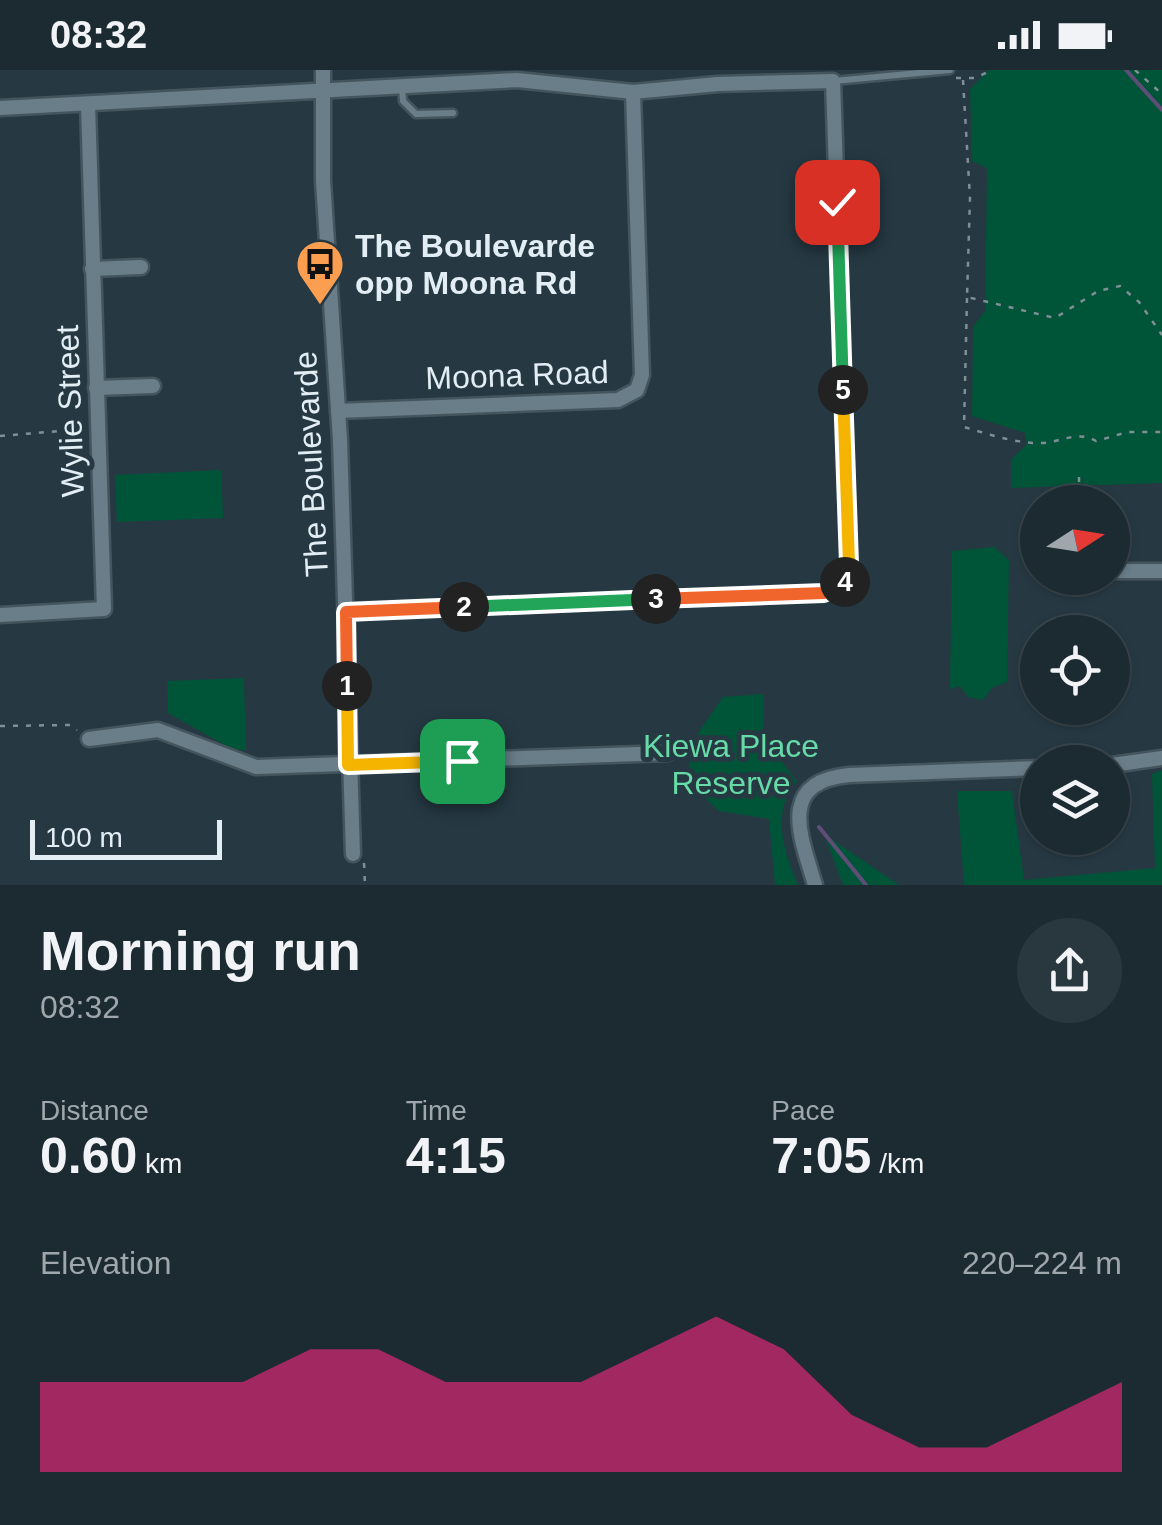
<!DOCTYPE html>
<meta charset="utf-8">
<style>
:root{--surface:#1c2b32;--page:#29373e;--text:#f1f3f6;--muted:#a0a7ac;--line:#3a474d;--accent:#db2777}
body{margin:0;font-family:Arial,sans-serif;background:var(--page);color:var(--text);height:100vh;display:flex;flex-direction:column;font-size:38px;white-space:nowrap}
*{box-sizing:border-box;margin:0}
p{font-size:32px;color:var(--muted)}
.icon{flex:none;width:55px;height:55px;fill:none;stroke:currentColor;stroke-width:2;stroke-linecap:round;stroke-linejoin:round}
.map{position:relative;height:815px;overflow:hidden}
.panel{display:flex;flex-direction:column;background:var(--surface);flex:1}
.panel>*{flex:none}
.needle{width:65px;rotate:78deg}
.tools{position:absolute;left:1020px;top:415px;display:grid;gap:20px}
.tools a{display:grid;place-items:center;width:110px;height:110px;border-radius:50%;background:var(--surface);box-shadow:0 2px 8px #0004,0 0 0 2px var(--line);font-size:50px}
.scale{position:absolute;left:30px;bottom:25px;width:192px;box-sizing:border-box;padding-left:10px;border:5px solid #e2edf4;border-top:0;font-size:28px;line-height:35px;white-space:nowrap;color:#e2edf4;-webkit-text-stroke:8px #263943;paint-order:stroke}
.pin{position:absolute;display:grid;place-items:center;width:85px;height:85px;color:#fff;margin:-42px;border-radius:20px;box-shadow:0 5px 15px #0006}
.km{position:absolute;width:50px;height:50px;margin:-25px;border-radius:50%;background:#222;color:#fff;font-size:28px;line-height:50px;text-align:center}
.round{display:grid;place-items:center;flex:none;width:105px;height:105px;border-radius:52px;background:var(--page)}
.headline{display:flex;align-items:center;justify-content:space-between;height:170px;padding:0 40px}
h1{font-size:55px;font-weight:600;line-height:75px}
.figures{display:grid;grid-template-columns:repeat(3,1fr);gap:15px;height:170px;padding:10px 40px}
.figures div{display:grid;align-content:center}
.figures b{font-size:50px;font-weight:600}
.figures small{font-size:28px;font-weight:400}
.figures p{font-size:28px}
.chart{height:280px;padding:20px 40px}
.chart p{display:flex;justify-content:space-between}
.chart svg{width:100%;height:180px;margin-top:10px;fill:var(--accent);opacity:.7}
.status{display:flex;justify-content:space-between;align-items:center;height:70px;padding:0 50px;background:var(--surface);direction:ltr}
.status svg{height:28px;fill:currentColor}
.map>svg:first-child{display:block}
.green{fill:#005438}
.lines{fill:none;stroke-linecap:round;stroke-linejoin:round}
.stream{stroke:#5e4e77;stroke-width:4}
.service-casing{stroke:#44555e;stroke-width:11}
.minor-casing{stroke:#44555e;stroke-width:19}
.path{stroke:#808f97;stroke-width:2.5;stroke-dasharray:5 8;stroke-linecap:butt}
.service{stroke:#697e89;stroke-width:6}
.minor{stroke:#697e89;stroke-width:14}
.split-1-casing{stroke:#fff;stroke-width:20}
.split-2-casing{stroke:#fff;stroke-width:20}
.split-3-casing{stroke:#fff;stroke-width:20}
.split-4-casing{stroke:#fff;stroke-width:20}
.split-5-casing{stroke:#fff;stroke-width:20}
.split-6-casing{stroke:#fff;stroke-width:20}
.split-1{stroke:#f5b400;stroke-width:12}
.split-2{stroke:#f0652b;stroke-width:12}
.split-3{stroke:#22a559;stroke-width:12}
.split-4{stroke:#f0652b;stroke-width:12}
.split-5{stroke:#f5b400;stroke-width:12}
.split-6{stroke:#22a559;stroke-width:12}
.labels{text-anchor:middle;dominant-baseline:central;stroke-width:10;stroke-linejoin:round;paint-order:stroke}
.poi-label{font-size:32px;font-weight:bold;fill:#e2edf4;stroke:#263943;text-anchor:start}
.street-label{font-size:32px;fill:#e2edf4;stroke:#263943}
.park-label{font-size:32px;fill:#66daa7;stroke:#263943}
</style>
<div class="status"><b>08:32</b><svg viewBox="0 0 49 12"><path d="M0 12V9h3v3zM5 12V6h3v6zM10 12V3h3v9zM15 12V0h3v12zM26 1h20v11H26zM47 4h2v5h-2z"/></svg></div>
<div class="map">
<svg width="1162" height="815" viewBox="0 0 1162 815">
<rect width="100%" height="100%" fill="#263943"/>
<g class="green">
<path d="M 989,0 L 1162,0 L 1162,413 L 1011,418 L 1011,390 L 1027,374 L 1025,363 L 972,346 L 973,257 L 985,241 L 987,98 L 972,91 L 970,19 Z"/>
<path d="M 221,400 L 223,448 L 117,452 L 115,405 Z"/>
<path d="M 994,477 L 1009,490 L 1007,612 L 992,618 L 983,630 L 968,627 L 960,616 L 950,619 L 952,481 Z"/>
<path d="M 244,608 L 246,681 L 230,678 L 168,643 L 167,611 Z"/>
<path d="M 763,624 L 764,670 L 797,711 C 770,743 784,781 798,815 L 775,815 L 769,749 L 719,741 L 685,710 L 699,661 L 723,627 Z"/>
<path d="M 1162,700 L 1162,815 L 964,815 L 957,721 L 1012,721 L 1024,810 L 1155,798 L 1152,704 Z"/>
<path d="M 824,764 L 899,815 L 843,815 Z"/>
</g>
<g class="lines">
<g class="stream">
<path d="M 1126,0 L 1162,40"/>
<path d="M 819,757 L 866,815"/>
</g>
<g class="service-casing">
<g id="service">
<path d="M 834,11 L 950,0"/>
<path d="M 402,16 L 403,31 L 416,44 L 453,43"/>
</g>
</g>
<g class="minor-casing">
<g id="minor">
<path d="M 323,0 L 323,111 L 340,370 L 353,784"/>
<path d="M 0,38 L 517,10 L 633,22 L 718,14 L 833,11 L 849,493 L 841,516 L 824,523 L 346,541"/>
<path d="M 92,199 L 141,197"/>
<path d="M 96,318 L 153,316"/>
<path d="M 338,341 L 618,330 L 637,320 L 642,305 L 633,22"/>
<path d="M 1112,501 L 1162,501"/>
<path d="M 0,545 L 104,539 L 88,35"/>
<path d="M 89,669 L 158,660 L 256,697 L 668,683"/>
<path d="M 1112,695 L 1162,688"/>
<path d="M 815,815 C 801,767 776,712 849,705 L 1038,698"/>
</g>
</g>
<g class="path">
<path d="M 1135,0 L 1162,24"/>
<path d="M 956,8 L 975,8 L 992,0"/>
<path d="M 963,10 L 970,128 L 967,227 L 1055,248 L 1098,221 L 1120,216 L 1139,232 L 1162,265"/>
<path d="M 967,228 L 964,357 C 988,364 1017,374 1042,373 C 1062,372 1077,360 1096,371 L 1128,362 L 1162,362"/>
<path d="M 0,366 L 83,359"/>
<path d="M 1079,407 L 1079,432"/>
<path d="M 0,656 L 70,655 L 77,660"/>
<path d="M 364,793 L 365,815"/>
</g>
<use href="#service" class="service"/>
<use href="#minor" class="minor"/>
</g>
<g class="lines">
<g class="split-1-casing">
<path id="split-1" d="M 347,616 L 348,695 L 462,691"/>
</g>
<g class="split-2-casing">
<path id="split-2" d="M 347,616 L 346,542 L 464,537"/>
</g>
<g class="split-3-casing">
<path id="split-3" d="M 464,537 L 656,529"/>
</g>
<g class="split-4-casing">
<path id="split-4" d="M 656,529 L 824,523 L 845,512"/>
</g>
<g class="split-5-casing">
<path id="split-5" d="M 843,320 L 849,494 L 845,512"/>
</g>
<g class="split-6-casing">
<path id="split-6" d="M 837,132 L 843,320"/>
</g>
<use href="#split-1" class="split-1"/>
<use href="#split-2" class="split-2"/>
<use href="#split-3" class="split-3"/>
<use href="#split-4" class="split-4"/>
<use href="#split-5" class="split-5"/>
<use href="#split-6" class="split-6"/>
</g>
<defs>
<g id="bus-pin" transform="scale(2.5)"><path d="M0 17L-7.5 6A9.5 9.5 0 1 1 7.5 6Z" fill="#fb9e50" stroke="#263943"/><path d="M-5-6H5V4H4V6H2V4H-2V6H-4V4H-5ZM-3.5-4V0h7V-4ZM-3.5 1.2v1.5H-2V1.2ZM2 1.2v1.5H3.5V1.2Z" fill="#111"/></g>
</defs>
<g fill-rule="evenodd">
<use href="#bus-pin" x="320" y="194"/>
</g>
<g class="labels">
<g class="poi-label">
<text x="355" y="176">The Boulevarde<tspan x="355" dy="37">opp Moona Rd</tspan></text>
</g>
<g class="street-label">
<text transform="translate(517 305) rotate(-2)">Moona Road</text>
<text transform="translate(70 341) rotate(-92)">Wylie Street</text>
<text transform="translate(311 394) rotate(-93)">The Boulevarde</text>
</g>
<g class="park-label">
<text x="731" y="676">Kiewa Place<tspan x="731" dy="37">Reserve</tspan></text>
</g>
</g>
</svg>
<div class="tools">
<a><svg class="needle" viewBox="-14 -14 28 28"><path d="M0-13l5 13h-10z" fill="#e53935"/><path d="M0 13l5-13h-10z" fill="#a0a7ac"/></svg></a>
<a><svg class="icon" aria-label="locate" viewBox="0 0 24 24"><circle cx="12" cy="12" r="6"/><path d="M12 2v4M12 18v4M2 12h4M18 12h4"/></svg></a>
<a><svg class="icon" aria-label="layers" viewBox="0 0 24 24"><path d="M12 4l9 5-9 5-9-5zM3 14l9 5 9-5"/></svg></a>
</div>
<div class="scale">100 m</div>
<div class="pin" style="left:462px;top:691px;background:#1e9e55"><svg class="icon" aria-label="arrive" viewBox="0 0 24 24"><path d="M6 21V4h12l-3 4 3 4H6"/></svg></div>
<div class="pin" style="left:837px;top:132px;background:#d93025"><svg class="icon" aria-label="check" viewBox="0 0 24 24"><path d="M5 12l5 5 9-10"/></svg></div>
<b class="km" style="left:347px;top:616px">1</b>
<b class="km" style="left:464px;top:537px">2</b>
<b class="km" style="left:656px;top:529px">3</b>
<b class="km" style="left:845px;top:512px">4</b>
<b class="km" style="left:843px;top:320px">5</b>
</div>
<section class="panel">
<div class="headline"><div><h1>Morning run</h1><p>08:32</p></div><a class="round"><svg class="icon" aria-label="share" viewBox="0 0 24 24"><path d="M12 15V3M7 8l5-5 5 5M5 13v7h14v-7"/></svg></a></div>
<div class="figures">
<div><p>Distance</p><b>0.60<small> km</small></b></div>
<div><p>Time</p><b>4:15</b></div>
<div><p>Pace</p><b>7:05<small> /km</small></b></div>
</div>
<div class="chart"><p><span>Elevation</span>220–224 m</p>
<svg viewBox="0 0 160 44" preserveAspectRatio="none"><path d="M0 44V22L10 22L20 22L30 22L40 14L50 14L60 22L70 22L80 22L90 14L100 6L110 14L120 30L130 38L140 38L150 30L160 22V44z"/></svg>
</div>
</section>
